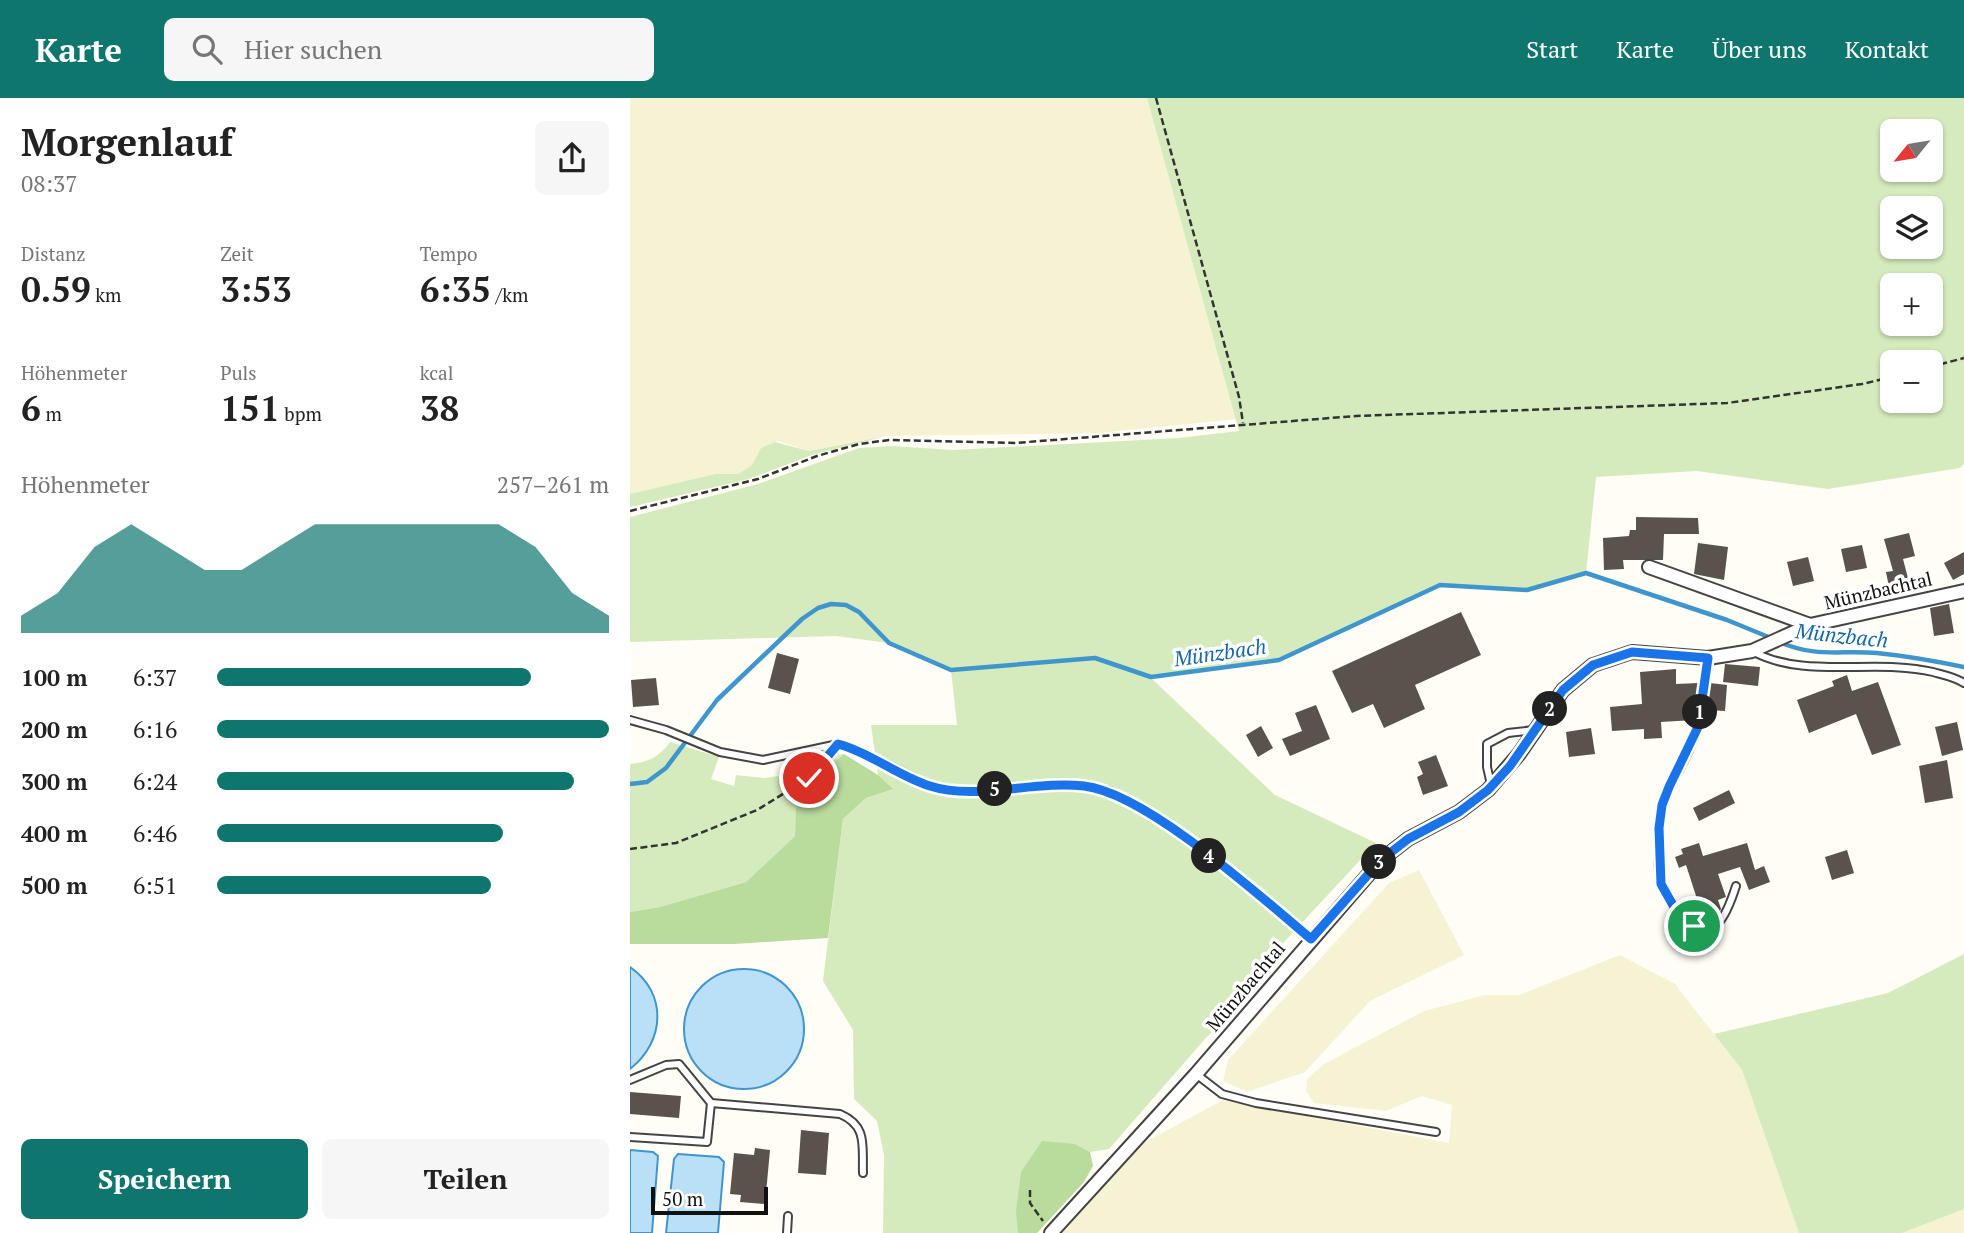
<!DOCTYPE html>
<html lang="de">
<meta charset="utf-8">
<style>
:root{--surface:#fff;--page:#f6f6f6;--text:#222;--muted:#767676;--accent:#0f766e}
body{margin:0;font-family:"PT Serif",serif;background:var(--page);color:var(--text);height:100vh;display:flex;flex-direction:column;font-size:26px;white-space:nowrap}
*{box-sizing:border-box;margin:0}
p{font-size:23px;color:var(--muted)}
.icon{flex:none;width:38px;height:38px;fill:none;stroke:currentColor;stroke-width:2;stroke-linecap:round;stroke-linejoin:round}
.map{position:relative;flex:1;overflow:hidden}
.side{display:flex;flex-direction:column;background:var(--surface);width:630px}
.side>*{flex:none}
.needle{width:46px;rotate:240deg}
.buttons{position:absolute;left:1250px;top:21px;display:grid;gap:14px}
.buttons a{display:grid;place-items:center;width:63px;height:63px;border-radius:10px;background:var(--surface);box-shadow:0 2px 5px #0004;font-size:35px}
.scale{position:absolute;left:21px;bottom:18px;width:117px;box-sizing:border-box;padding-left:7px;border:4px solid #111;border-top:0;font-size:19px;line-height:24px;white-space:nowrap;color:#111;-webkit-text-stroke:5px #fff;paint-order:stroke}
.pin{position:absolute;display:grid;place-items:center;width:60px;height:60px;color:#fff;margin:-30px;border:4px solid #fff;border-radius:50%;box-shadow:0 2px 7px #0007}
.km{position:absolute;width:35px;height:35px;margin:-18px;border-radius:50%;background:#222;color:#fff;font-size:19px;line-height:35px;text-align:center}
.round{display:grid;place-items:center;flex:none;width:74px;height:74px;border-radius:10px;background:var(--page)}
.summary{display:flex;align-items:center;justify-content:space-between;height:119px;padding:0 21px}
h1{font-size:38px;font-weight:800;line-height:52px}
.figures{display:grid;grid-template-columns:repeat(3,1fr);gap:10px;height:119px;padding:7px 21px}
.figures div{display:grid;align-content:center}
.figures b{font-size:35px;font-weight:800}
.figures small{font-size:19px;font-weight:400}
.figures p{font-size:19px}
.chart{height:196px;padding:14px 21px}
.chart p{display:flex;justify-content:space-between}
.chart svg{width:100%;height:126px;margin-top:7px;fill:var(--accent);opacity:.7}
.cta{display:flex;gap:14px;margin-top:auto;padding:14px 21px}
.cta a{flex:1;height:80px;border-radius:10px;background:var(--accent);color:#fff;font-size:28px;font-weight:800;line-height:80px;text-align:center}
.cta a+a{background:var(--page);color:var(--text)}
ul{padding:0 21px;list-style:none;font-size:23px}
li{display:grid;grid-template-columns:112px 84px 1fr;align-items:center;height:52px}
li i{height:18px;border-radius:9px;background:var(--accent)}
header{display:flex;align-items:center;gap:42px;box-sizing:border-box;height:98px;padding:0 35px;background:var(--accent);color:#fff}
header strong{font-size:33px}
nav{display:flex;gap:38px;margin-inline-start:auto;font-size:24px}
.search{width:490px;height:63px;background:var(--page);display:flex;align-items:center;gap:18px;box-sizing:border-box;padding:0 24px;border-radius:10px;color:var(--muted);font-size:26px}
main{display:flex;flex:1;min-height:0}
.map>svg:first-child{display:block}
.farmland{fill:#f6f3d4}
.green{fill:#d5ebbd;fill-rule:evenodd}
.forest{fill:#b9dc9c}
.water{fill:#b9e0f7;stroke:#3f96cf;stroke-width:2}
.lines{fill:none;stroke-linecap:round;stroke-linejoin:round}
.stream{stroke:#3f96cf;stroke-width:4.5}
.building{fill:#5a524d}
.service-casing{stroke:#444;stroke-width:10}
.minor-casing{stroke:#444;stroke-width:16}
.path{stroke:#333;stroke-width:2.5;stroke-dasharray:7 3.5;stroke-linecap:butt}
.service{stroke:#fff;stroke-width:6}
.minor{stroke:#fff;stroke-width:12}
.route-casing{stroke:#fff;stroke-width:14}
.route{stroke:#1a73e8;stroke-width:9}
.labels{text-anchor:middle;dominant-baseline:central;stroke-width:7;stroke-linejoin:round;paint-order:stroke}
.street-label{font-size:19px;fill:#111;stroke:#fff}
.water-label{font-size:21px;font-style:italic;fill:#1768a6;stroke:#fff}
</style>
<header>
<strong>Karte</strong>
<div class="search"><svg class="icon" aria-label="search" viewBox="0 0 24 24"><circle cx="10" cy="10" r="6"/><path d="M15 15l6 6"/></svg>Hier suchen</div>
<nav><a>Start</a><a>Karte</a><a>Über uns</a><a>Kontakt</a></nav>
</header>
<main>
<section class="side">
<div class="summary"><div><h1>Morgenlauf</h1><p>08:37</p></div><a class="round"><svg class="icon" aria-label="share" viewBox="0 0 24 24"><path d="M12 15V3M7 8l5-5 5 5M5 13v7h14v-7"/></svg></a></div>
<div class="figures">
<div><p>Distanz</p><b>0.59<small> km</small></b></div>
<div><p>Zeit</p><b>3:53</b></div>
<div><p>Tempo</p><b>6:35<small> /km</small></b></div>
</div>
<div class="figures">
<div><p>Höhenmeter</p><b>6<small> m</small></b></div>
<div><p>Puls</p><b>151<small> bpm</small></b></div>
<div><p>kcal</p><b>38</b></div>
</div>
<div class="chart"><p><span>Höhenmeter</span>257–261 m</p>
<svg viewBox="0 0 160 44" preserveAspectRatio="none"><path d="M0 44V38L10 30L20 14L30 6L40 14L50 22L60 22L70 14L80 6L90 6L100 6L110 6L120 6L130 6L140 14L150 30L160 38V44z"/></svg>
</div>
<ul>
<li><b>100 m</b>6:37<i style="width:80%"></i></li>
<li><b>200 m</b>6:16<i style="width:100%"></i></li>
<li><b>300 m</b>6:24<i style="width:91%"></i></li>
<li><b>400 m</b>6:46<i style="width:73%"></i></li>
<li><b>500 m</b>6:51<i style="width:70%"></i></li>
</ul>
<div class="cta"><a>Speichern</a><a>Teilen</a></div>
</section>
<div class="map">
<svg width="1334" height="1135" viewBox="0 0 1334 1135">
<rect width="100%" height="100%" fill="#fffdf5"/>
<g class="farmland">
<path d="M 0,0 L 517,0 L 608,321 L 468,335 L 256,338 L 179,353 L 148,343 L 131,350 L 122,367 L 108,376 L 85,376 L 0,396 Z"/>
<path d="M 789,772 L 834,857 L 740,903 L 675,974 L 617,994 L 593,983 L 598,962 L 759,785 Z"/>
<path d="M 990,857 L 1045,886 L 1112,972 L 1169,1135 L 421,1135 L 497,1054 L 593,1002 L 819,1045 L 822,1007 L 792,998 L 756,1013 L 684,1005 L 676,993 L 677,981 L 694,966 L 794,913 L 855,897 L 889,897 Z"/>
<path d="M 1334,1111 L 1334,1135 L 1272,1135 Z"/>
</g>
<g class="green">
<path d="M 517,0 L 1334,0 L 1334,366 L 1330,370 L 1198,391 L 1067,373 L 966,379 L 956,475 L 897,492 L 810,487 L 649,562 L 521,580 L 645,697 L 746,745 L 630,870 L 616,900 L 575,941 L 479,1051 L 460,1054 L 445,1046 L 388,1135 L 253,1135 L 254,1057 L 247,1023 L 224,1001 L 223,932 L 193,883 L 213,721 L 236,700 L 262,691 L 248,677 L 241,627 L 327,627 L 321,572 L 259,545 L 206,538 L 0,544 L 0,419 L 128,386 L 229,350 L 263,348 L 323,352 L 549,340 L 609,333 ZM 1262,33 L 1300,33 L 1300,72 L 1262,72 ZM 1262,110 L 1300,110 L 1300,149 L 1262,149 ZM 1262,187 L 1300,187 L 1300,226 L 1262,226 ZM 1262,264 L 1300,264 L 1300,303 L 1262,303 Z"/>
<path d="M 256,338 L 182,357 L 119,381 L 0,409 L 0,396 L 85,376 L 108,376 L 122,367 L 131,350 L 145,344 L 179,353 Z"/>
<path d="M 40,644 L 89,659 L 81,681 L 104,688 L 106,677 L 134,680 L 164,676 L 163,664 L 187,658 L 214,656 L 166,695 L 165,738 L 116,784 L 30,809 L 0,814 L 0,666 C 19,664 29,659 40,644 Z"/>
<path d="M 1334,856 L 1334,1111 L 1272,1135 L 1169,1135 L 1112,972 L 1084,936 L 1258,895 Z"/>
</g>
<g class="forest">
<path d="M 214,656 L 248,677 L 263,691 L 236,700 L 213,721 L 198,840 L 104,846 L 0,846 L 0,814 L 30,809 L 116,784 L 165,738 L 166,695 Z"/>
<path d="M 412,1043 L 445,1046 L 460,1054 L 463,1068 L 454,1084 L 407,1135 L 388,1135 L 386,1113 L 391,1074 Z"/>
</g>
<g class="water">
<path d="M 0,869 C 38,895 35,944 0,971 Z"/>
<circle cx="114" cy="931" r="60"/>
<path d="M 0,1052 L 23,1054 L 28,1058 L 22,1135 L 0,1135 Z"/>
<path d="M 48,1056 L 89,1059 L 94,1064 L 88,1135 L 36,1135 L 44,1061 Z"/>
</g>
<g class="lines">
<g class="stream">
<path d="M 1149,544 C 1187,560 1209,552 1247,555 C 1276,558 1305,563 1334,569"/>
<path d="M 0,686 L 17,684 L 36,670 L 87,602 L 172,521 L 188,510 L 201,506 L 216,507 L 229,514 L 259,545 L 321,572 L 465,560 L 521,579 L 649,562 L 810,487 L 897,492 L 956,475 L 1097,522 L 1141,540"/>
</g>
</g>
<g class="building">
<path d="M 1006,419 L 1068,420 L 1069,436 L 1034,436 L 1033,462 L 993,462 L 994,471 L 974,472 L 973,440 L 999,438 L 1000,432 L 1006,432 Z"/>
<path d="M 1279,435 L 1285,458 L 1273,461 L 1279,484 L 1259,489 L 1256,474 L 1263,473 L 1254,441 Z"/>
<path d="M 1068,445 L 1098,449 L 1094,482 L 1064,476 Z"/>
<path d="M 1232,447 L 1237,470 L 1216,474 L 1211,451 Z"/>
<path d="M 1334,454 L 1334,476 L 1323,482 L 1314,465 Z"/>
<path d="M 1178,459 L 1184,483 L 1163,488 L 1157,464 Z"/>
<path d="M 1319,506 L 1324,535 L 1304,538 L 1300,510 Z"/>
<path d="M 831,514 L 851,557 L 785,587 L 795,611 L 754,630 L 743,606 L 722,615 L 702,573 Z"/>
<path d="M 147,555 L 169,561 L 160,596 L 138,590 Z"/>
<path d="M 1095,566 L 1130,569 L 1128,588 L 1093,584 Z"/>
<path d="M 1046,571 L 1046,586 L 1069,585 L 1064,622 L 1031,624 L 1032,640 L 1014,641 L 1014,631 L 982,633 L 980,609 L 1012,606 L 1010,574 Z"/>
<path d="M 1217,577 L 1222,593 L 1248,584 L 1271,647 L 1242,657 L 1226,616 L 1179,635 L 1167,602 L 1204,588 L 1202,583 Z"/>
<path d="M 26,580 L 29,607 L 3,609 L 1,582 Z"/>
<path d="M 1080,585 L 1097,587 L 1095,613 L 1077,612 Z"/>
<path d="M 686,607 L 700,641 L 660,658 L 652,641 L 672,633 L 665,615 Z"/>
<path d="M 1327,624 L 1333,652 L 1312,658 L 1305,629 Z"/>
<path d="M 631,628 L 643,650 L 628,659 L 616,637 Z"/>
<path d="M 961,630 L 965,656 L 939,659 L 936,634 Z"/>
<path d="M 806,657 L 818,688 L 793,697 L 787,679 L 793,676 L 788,664 Z"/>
<path d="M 1317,662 L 1323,700 L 1295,705 L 1289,668 Z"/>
<path d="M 1099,692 L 1105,705 L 1069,723 L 1063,710 Z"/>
<path d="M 1069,745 L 1073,758 L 1117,745 L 1125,772 L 1134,768 L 1140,784 L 1119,792 L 1110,769 L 1088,776 L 1096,799 L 1088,802 L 1091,811 L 1088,816 L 1070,822 L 1065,808 L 1069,807 L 1056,767 L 1049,770 L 1045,759 L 1053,756 L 1051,751 Z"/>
<path d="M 1217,752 L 1224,775 L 1202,782 L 1195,759 Z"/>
<path d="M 0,994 L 51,998 L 49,1020 L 0,1016 Z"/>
<path d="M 171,1032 L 199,1035 L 196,1077 L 168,1075 Z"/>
<path d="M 125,1050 L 140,1052 L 135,1106 L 110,1104 L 111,1097 L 100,1096 L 104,1055 L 124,1057 Z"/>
</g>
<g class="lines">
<g class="service-casing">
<g id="service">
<path d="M 1122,553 C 1174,582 1245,560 1303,574 C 1314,577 1325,579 1334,585"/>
<path d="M 1078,560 C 1074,582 1074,607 1068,629 C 1058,666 1030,693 1029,733 C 1028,749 1027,769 1031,786 C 1035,798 1043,808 1052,817 C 1084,851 1097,816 1106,788"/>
<path d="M 0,622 L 36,632 L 90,654 L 133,662 L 208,646 L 227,651 L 300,688 L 334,693 L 419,686 L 455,688 L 480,693 L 507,707 L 579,758 L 681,841"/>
<path d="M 861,687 L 857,669 L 857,646 L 878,635 L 904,632"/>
<path d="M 566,976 L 592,996 L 626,1005 L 806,1034"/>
<path d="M 0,982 L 36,967 L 49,966 L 81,1005"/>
<path d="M 0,1039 L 77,1044 L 81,1005 L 210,1016 C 238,1028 232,1048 233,1075"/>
<path d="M 157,1135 L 158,1118"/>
</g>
</g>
<g class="minor-casing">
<g id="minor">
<path d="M 1019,469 L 1180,527"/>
<path d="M 421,1135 L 566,976 L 751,762 L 778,741 L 829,714 L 858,692 L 889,656 L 933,592 L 963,567 L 1002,554 L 1078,560 L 1122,553 L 1180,527 L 1334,493"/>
</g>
</g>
<g class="path">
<path d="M 526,0 L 609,299 L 613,325"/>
<path d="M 1300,269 L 1334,260"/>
<path d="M 0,413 L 128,381 L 187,358 L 229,346 L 259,342 L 385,345 L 726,318 L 1097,305 L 1232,286 L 1262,279"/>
<path d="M 0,751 L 46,745 L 127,712 L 179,680 L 197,659"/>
<path d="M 400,1092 L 400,1105 L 413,1123"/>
</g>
<use href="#service" class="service"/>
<use href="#minor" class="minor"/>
</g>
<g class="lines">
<g class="route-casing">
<path id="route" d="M 179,680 L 208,646 C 241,655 268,678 300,688 C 346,703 405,682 454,688 C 516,695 630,798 681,841 L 751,762 L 778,741 L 829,714 L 858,692 L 880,668 L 933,592 L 963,567 L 1002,554 L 1078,560 L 1068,629 L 1039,689 L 1032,707 L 1029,730 L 1031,786 L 1044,809 L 1064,828"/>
</g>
<use href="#route" class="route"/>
</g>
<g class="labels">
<g class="street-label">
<text transform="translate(1248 492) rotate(-13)">Münzbachtal</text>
<text transform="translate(615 888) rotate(-50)">Münzbachtal</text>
</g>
<g class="water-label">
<text transform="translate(1212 537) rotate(6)">Münzbach</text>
<text transform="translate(590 554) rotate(-8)">Münzbach</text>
</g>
</g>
</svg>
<div class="buttons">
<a><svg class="needle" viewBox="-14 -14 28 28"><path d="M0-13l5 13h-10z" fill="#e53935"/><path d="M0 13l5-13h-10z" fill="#767676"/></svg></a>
<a><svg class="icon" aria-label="layers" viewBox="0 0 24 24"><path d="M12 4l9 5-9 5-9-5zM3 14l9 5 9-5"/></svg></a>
<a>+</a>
<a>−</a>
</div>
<div class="scale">50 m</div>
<div class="pin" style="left:1064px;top:828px;background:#1e9e55"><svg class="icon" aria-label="arrive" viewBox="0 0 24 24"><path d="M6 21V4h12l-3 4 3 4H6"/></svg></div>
<div class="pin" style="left:179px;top:680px;background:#d93025"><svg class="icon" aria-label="check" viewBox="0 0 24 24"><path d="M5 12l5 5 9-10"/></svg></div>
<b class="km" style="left:1070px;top:614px">1</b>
<b class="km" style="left:920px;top:611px">2</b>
<b class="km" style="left:749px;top:764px">3</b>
<b class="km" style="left:579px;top:758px">4</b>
<b class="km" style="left:365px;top:691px">5</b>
</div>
</main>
